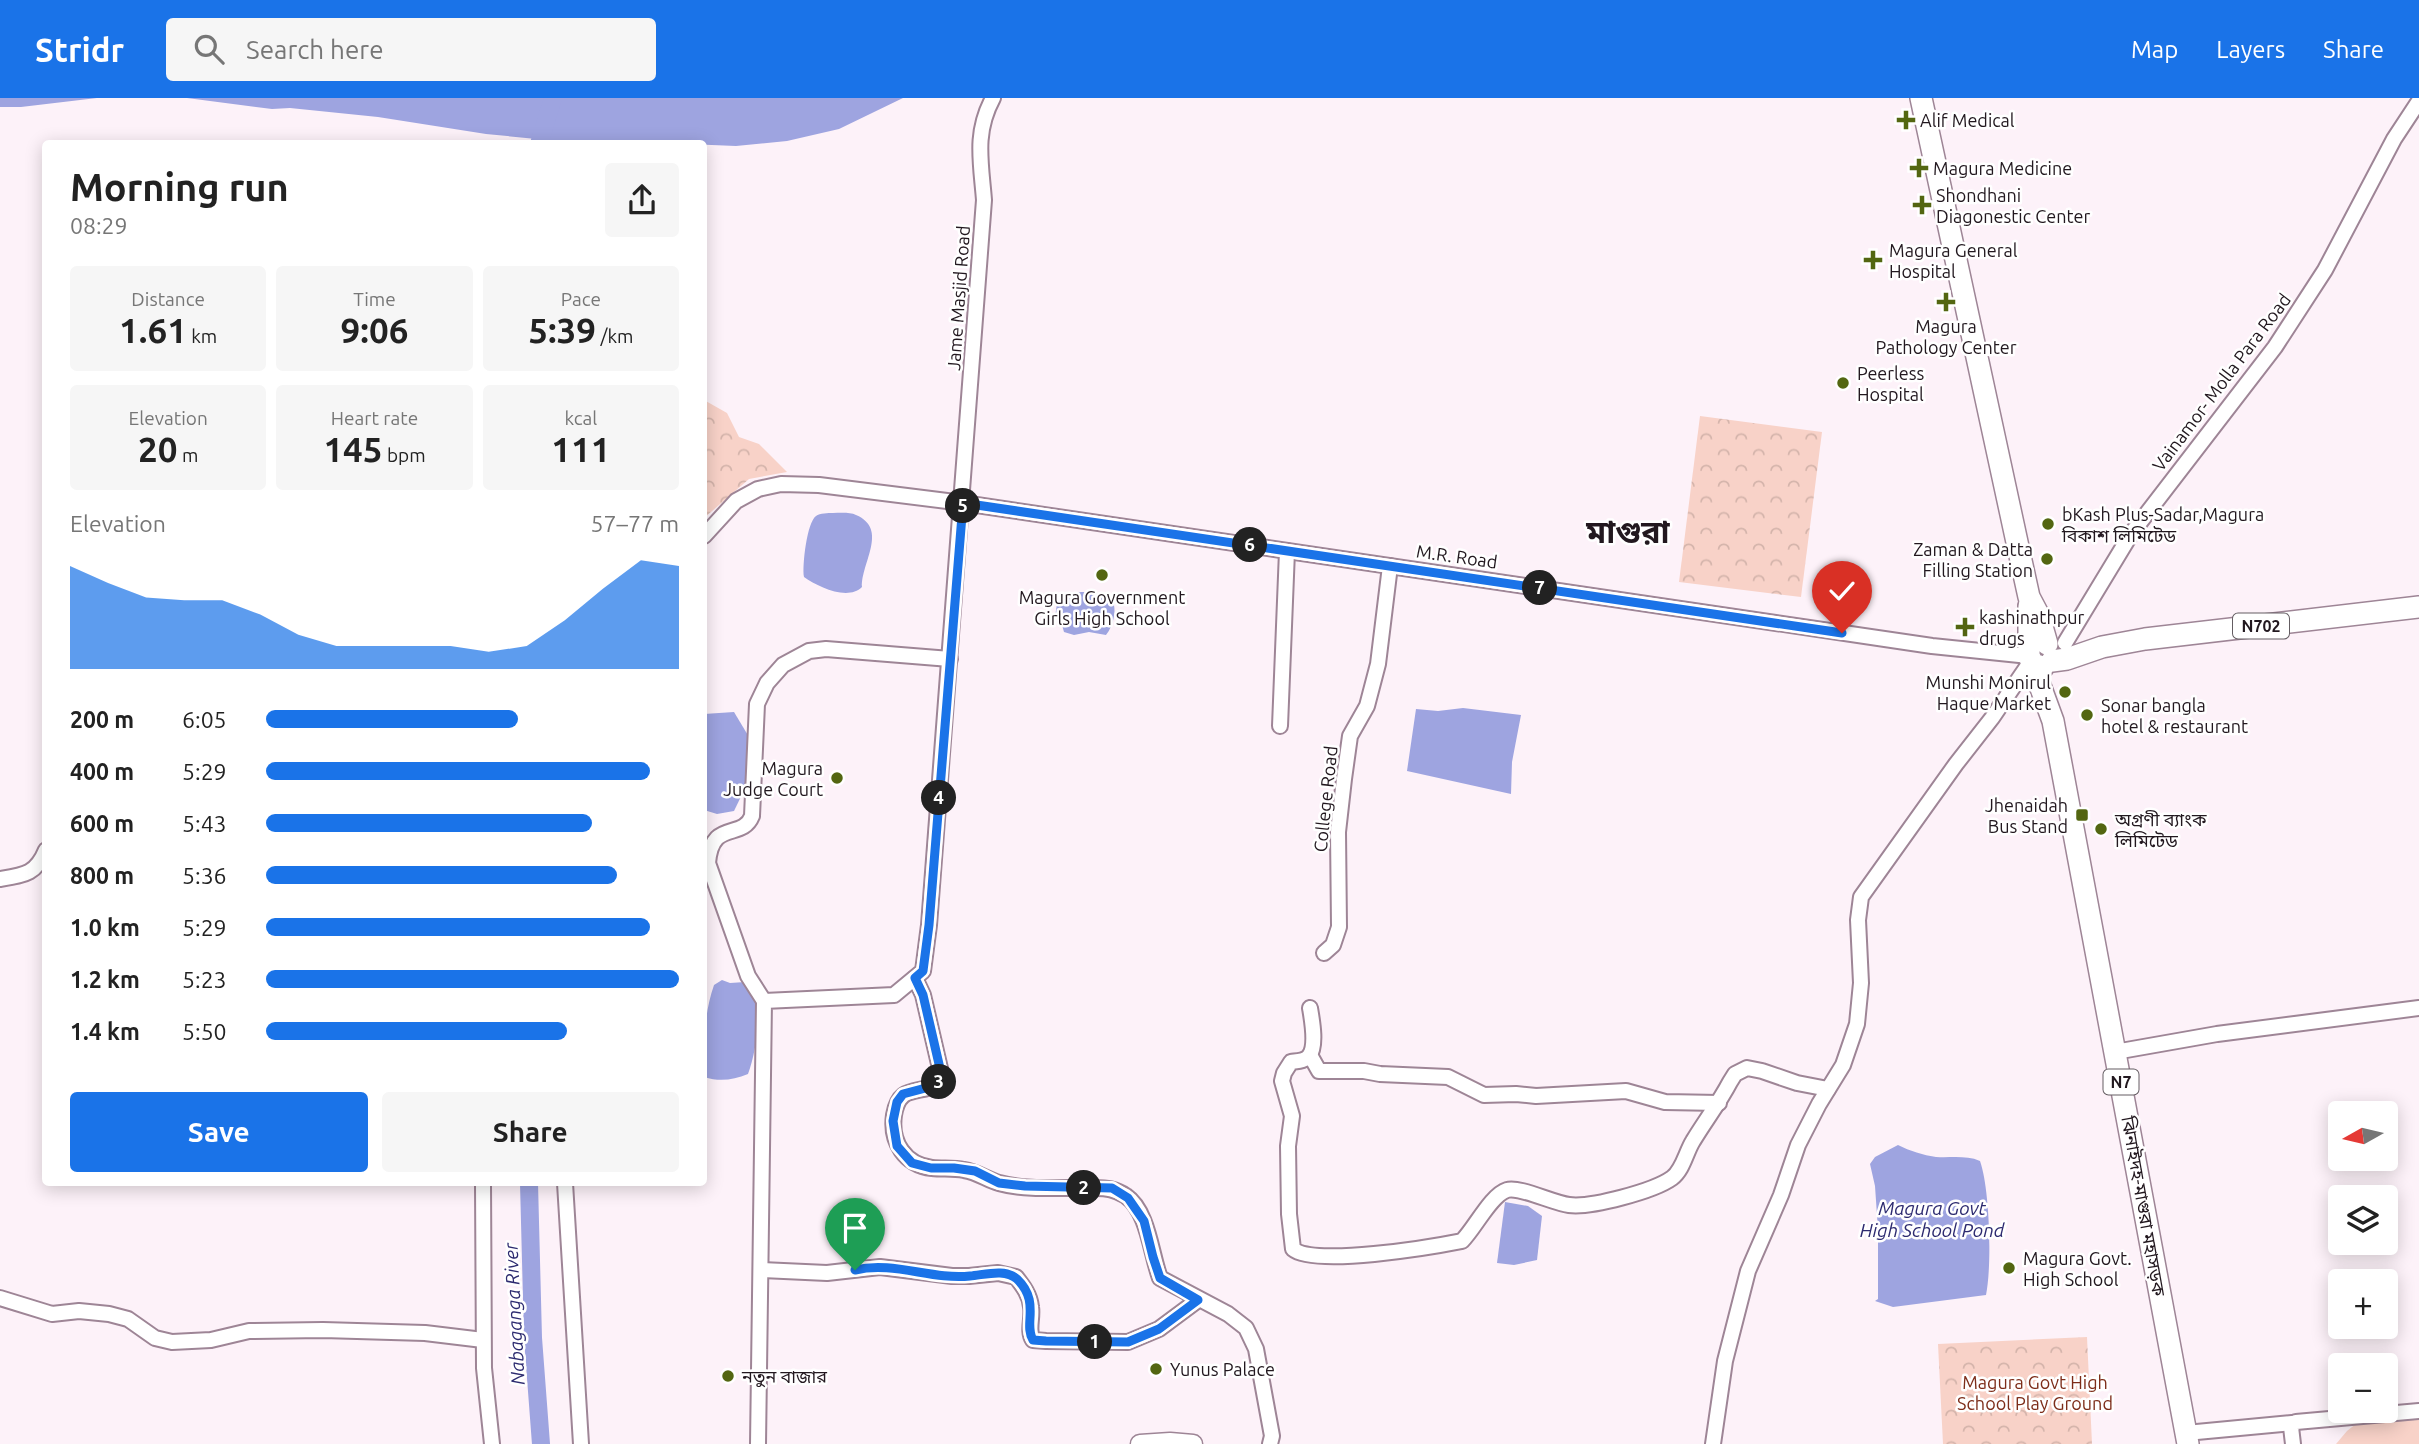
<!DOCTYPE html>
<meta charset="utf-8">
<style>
:root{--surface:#fff;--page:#f6f6f6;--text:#222;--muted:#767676;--accent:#1a73e8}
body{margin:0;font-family:Ubuntu,"Noto Sans Bengali",sans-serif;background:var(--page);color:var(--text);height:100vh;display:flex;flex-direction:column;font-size:26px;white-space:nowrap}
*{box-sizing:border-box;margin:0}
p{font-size:23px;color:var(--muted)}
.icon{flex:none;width:38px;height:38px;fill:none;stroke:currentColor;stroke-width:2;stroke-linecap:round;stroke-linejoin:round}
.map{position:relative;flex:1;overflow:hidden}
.side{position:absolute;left:42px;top:42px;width:665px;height:1046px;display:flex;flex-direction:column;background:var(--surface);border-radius:7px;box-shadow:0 4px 18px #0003}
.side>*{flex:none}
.needle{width:46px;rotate:262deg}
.tools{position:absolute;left:2328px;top:1003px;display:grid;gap:14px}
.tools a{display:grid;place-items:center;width:70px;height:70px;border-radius:7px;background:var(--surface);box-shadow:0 4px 18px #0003;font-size:35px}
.pin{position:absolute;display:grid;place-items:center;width:60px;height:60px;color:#fff;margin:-72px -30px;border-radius:50% 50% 50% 0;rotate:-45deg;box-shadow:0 0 7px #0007}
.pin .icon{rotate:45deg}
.km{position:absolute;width:35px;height:35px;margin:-18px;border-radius:50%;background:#222;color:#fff;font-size:19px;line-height:35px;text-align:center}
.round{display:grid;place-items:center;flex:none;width:74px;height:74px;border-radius:7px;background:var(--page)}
.headline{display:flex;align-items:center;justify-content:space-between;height:119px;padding:0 28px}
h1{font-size:38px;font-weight:700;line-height:52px}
.figures{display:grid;grid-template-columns:repeat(3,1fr);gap:10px;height:119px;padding:7px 28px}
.figures div{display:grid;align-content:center;border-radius:7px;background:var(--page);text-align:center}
.figures b{font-size:35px;font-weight:700}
.figures small{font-size:19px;font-weight:400}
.figures p{font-size:19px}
.chart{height:196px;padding:14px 28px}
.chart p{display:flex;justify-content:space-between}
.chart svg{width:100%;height:126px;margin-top:7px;fill:var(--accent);opacity:.7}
.button{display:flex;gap:14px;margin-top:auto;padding:14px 28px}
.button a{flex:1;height:80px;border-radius:7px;background:var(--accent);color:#fff;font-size:28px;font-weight:700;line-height:80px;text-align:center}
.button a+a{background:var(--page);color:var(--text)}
ul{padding:0 28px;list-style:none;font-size:23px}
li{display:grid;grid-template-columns:112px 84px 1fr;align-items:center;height:52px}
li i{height:18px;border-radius:9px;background:var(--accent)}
header{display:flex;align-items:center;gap:42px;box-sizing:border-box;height:98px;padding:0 35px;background:var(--accent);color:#fff}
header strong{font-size:33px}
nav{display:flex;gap:38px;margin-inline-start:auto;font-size:24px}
.search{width:490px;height:63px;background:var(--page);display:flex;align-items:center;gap:18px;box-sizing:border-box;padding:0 24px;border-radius:7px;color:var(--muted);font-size:26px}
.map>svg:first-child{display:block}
.park{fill:url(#park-crowns)}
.garden{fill:#f8d2c8}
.water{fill:#9ea4e0}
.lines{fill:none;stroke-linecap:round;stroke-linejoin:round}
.river{stroke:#9ea4e0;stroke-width:18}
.minor-casing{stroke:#9e8596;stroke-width:18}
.major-casing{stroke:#9e8596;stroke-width:21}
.highway-casing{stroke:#9e8596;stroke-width:24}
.minor{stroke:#fff;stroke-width:14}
.major{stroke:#fff;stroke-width:18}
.highway{stroke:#fff;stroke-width:21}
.route-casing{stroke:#fff;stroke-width:14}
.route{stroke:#1a73e8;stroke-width:9}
.poi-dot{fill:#536611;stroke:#fff;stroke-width:2.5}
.labels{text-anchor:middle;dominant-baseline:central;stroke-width:5;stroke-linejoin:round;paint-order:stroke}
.shield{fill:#fff;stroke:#645d62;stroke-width:2}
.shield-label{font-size:16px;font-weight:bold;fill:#22181f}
.poi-label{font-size:18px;fill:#22181f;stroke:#fff;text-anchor:start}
.street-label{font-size:18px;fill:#22181f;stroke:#fff}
.park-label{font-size:18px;fill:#7d2d19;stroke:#fff}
.water-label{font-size:19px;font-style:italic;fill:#2d2b70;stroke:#fff}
.town-label{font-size:32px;font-weight:bold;fill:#22181f;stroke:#fff}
</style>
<header>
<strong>Stridr</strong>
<div class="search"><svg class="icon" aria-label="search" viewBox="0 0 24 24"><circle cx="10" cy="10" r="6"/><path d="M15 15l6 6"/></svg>Search here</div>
<nav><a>Map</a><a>Layers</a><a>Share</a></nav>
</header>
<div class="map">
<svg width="2419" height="1346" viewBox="0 0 2419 1346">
<defs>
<pattern id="park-crowns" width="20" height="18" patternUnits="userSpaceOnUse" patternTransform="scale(1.75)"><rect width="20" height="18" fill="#f8d2c8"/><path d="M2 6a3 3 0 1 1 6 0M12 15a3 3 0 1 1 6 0" fill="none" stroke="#d4b4ab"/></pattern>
</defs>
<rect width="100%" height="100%" fill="#fdf2f9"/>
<g class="park">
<path d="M 704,302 L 727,315 L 739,339 L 759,346 L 787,374 L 749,381 L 704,420 Z"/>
<path d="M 1700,318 L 1822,334 L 1801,499 L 1679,484 Z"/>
<path d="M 2087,1239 L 2092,1346 L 1943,1346 L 1938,1246 Z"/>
</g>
<path class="garden" d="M 2419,1309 L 2419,1346 L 2336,1346 L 2347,1333 L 2362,1321 Z"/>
<g class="water">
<path d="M 0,0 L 97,0 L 21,9 L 0,9 Z"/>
<path d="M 187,0 L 903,0 L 839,31 L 787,43 L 736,48 L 614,43 L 577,45 L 486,36 L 378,19 L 290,10 L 272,11 Z"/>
<path d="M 833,415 C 840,415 850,414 856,417 C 889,431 861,465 862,489 C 848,503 818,489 804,479 C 802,468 807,424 816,418 C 820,415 828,415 833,415 Z"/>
<path d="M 1081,494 C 1089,494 1103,494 1110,500 C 1119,508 1113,529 1106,537 L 1089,534 L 1074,537 L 1064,534 L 1062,527 L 1055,519 L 1058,499 Z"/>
<path d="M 1463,610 L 1521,617 L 1512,664 L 1511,696 L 1407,673 L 1416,611 L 1438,613 Z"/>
<path d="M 734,614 L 749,639 L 748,684 L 734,713 L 717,716 L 704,712 L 704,616 Z"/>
<path d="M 722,882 L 730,885 L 745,884 C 749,890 754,897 756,904 C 761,922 755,958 748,976 C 733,982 720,984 704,979 C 703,948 704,916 714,887 Z"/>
<path d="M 1898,1047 C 1910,1053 1923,1057 1936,1059 C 1951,1060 1966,1057 1980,1063 C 1990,1091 1992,1168 1986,1197 L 1893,1209 L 1875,1203 L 1878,1201 L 1878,1132 L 1875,1088 L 1870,1066 L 1875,1059 Z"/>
<path d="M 1505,1104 L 1528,1108 L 1542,1118 L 1537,1162 L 1514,1167 L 1497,1165 Z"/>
</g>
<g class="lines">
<g class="river">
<path d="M 539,46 L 553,0"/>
<path d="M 529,1085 L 533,1240 L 541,1346"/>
</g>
<g class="minor-casing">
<g id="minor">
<path d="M 704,438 L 736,403 L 758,391 L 781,386 L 819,387 L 963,405 L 1932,548 L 2029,558"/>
<path d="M 2065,545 L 2131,436 L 2275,249 L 2325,172 L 2394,41 L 2419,3"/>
<path d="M 1280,628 L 1287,453"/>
<path d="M 0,781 C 25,777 36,776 46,752"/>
<path d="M 1324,855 L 1333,847 L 1339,829 L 1338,734 L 1344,681 L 1350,638 L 1367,608 L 1378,566 L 1390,468"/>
<path d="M 915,880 L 923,897 L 942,979 L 937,987 C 916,996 899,987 894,1017 C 890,1044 905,1067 932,1070 C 943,1071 954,1070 964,1072 C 978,1074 987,1082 999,1085 C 1027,1093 1066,1089 1095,1090 C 1107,1090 1115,1091 1126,1098 C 1148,1113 1151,1156 1160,1180 L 1228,1216 L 1246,1230 L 1256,1251 L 1272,1338 L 1270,1346"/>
<path d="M 764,903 L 748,878 L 708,765 C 712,720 742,743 752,718 L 757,606 L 767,585 L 783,567 L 809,553 L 826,551 L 950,561"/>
<path d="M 1310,910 C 1312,922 1317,948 1309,958 C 1305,963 1297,963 1291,964 L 1284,975 L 1282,983 L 1292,1018 L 1288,1048 L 1289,1116 L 1293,1151 C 1314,1169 1432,1149 1462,1143 C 1475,1130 1491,1097 1507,1092 C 1519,1088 1553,1105 1569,1107 C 1591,1110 1654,1093 1672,1080 C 1683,1072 1686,1054 1693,1043 C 1705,1023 1719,1005 1730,984 L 1735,976 L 1747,970 L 1762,973 L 1797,985 L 1828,991"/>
<path d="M 2115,954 L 2217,936 L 2419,910"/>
<path d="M 1310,957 L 1319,973 L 1364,973 L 1380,976 L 1448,979 L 1484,997 L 1516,996 L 1536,998 L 1626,993 L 1665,1004 L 1719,1005"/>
<path d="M 483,1085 L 484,1270 L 492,1346"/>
<path d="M 565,1085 L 581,1346"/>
<path d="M 761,1172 L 827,1175 L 880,1169 L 952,1178 L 969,1178 L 998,1175 L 1016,1179 C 1023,1188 1030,1197 1031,1209 C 1033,1220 1027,1233 1033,1242 L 1046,1243 L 1128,1244 L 1159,1231 L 1198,1202"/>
<path d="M 0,1200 L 52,1216 L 79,1213 L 109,1216 L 128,1221 L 155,1240 L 172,1244 L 211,1242 L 249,1233 L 323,1232 L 425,1235 L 483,1242"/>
<path d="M 2186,1335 L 2292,1325"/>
<path d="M 758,1346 L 764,903 L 894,897 L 923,873 L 929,827 L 984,102 C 981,64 974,35 993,0"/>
<path d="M 1713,1346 L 1725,1263 L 1748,1173 L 1781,1097 L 1798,1047 L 1819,1006 L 1843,967 L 1857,926 L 1861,885 L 1858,822 L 1861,799 L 1956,666 L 1992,620 L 2031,563"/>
<path d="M 2293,1346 L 2291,1329 L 2296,1324 L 2419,1313"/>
</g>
</g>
<g class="major-casing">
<path id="major" d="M 1140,1346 L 1170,1344 L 1193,1346"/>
</g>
<g class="highway-casing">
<g id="highway">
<path d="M 1921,0 L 2020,458 L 2029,499 L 2039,518 L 2047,546"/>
<path d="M 2029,508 L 2029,558 L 2033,566 L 2043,569"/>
<path d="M 2031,563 L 2053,623 L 2188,1346"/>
<path d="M 2052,563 L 2067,561 L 2102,549 L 2145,541 L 2419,509"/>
</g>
</g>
<use href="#minor" class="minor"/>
<use href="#major" class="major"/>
<use href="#highway" class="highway"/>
</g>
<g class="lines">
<g class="route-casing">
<path id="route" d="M 855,1172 C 894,1163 931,1182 970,1178 C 984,1177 1005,1170 1017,1181 C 1041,1204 1023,1226 1033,1242 L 1046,1243 L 1128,1244 L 1159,1231 L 1198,1202 L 1160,1180 L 1153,1159 L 1144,1123 L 1128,1100 L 1112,1090 L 1025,1088 L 999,1085 L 975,1073 L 954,1070 L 931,1070 L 912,1065 L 897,1048 L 893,1023 L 897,1004 L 903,996 L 937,987 L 942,979 L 923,897 L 915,880 L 923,873 L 929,827 L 963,405 L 1842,535"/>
</g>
<use href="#route" class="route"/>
</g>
<g class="poi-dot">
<path d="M1902.5 11.5h7v7h7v7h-7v7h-7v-7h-7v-7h7z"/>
<path d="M1915.5 59.5h7v7h7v7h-7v7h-7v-7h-7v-7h7z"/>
<path d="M1918.5 96.5h7v7h7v7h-7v7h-7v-7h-7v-7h7z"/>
<path d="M1869.5 151.5h7v7h7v7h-7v7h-7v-7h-7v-7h7z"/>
<path d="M1942.5 193.5h7v7h7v7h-7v7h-7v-7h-7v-7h7z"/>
<circle cx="1843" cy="285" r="7"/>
<circle cx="2048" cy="426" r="7"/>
<circle cx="2047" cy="461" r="7"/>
<circle cx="1102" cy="477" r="7"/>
<path d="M1961.5 518.5h7v7h7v7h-7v7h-7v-7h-7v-7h7z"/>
<circle cx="2065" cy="594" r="7"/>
<circle cx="2087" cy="617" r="7"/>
<circle cx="837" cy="680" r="7"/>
<rect x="2075" y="710" width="14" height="14" rx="3.5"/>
<circle cx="2101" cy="731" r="7"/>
<circle cx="2009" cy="1170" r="7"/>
<circle cx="1156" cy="1271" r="7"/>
<circle cx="728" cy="1278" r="7"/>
</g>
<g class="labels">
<g class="shield">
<rect x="2233" y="515.5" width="56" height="25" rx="5"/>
<rect x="2103.5" y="971.5" width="35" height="25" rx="5"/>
</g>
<g class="shield-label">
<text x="2261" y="528">N702</text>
<text x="2121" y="984">N7</text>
</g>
<g class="poi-label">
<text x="1920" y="22">Alif Medical</text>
<text x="1933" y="70">Magura Medicine</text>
<text x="1936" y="97">Shondhani<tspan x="1936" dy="21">Diagonestic Center</tspan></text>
<text x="1889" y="152">Magura General<tspan x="1889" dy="21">Hospital</tspan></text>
<text x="1946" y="228" text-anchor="middle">Magura<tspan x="1946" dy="21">Pathology Center</tspan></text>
<text x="1857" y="275">Peerless<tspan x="1857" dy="21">Hospital</tspan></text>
<text x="2062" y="416">bKash Plus-Sadar,Magura<tspan x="2062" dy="21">বিকাশ লিমিটেড</tspan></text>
<text x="2033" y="451" text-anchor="end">Zaman &amp; Datta<tspan x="2033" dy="21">Filling Station</tspan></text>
<text x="1102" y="499" text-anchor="middle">Magura Government<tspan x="1102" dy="21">Girls High School</tspan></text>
<text x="1979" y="519">kashinathpur<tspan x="1979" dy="21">drugs</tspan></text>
<text x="2051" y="584" text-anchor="end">Munshi Monirul<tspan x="2051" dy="21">Haque Market</tspan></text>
<text x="2101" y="607">Sonar bangla<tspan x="2101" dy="21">hotel &amp; restaurant</tspan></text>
<text x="823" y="670" text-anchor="end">Magura<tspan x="823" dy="21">Judge Court</tspan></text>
<text x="2068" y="707" text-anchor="end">Jhenaidah<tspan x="2068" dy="21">Bus Stand</tspan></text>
<text x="2115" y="721">অগ্রণী ব্যাংক<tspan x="2115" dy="21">লিমিটেড</tspan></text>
<text x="2023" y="1160">Magura Govt.<tspan x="2023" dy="21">High School</tspan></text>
<text x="1170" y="1271">Yunus Palace</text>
<text x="742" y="1278">নতুন বাজার</text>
</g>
<g class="street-label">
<text transform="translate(958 200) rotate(-86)">Jame Masjid Road</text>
<text transform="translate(2221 284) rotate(-53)">Vainamor- Molla Para Road</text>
<text transform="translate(1457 458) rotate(8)">M.R. Road</text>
<text transform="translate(1325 701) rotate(-84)">College Road</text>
<text transform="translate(2144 1108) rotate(80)">ঝিনাইদহ-মাগুরা মহাসড়ক</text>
</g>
<g class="park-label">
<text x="2035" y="1284">Magura Govt High<tspan x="2035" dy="21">School Play Ground</tspan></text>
</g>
<g class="water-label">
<text x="1932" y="1110">Magura Govt<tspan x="1932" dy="22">High School Pond</tspan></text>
<text transform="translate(514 1216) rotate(-93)">Nabaganga River</text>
</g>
<g class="town-label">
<text x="1628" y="433">মাগুরা</text>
</g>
</g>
</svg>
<div class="tools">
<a><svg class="needle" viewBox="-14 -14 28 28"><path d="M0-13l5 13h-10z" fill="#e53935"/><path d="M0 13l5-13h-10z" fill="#767676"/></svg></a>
<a><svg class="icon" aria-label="layers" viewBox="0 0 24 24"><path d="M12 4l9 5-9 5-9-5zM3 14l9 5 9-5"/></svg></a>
<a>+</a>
<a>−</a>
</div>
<div class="pin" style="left:855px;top:1172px;background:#1e9e55"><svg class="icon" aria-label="arrive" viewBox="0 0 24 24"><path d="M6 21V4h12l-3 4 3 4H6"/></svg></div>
<div class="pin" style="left:1842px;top:535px;background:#d93025"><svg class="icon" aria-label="check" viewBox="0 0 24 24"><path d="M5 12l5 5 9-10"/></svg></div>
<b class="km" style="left:1095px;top:1244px">1</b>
<b class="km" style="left:1084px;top:1090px">2</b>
<b class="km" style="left:939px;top:984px">3</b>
<b class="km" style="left:939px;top:700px">4</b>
<b class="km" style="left:963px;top:408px">5</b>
<b class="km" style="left:1250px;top:447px">6</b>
<b class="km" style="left:1540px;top:490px">7</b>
<section class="side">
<div class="headline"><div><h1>Morning run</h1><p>08:29</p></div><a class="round"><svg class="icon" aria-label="share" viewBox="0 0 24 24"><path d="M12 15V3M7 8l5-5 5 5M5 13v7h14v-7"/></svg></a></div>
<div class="figures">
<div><p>Distance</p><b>1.61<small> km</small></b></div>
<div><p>Time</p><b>9:06</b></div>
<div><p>Pace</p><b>5:39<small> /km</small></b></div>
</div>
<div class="figures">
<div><p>Elevation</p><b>20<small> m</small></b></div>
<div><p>Heart rate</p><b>145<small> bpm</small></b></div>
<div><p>kcal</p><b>111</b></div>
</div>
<div class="chart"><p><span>Elevation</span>57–77 m</p>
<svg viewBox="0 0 160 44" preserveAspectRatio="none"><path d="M0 44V8L10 14L20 19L30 20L40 20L50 25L60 32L70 36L80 36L90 36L100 36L110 38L120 36L130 27L140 16L150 6L160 8V44z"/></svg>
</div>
<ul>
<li><b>200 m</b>6:05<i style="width:61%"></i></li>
<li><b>400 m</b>5:29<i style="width:93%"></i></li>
<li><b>600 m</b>5:43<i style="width:79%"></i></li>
<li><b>800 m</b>5:36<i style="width:85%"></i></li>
<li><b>1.0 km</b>5:29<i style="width:93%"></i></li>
<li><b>1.2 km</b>5:23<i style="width:100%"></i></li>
<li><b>1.4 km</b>5:50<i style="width:73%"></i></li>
</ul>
<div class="button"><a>Save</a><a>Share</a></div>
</section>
</div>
